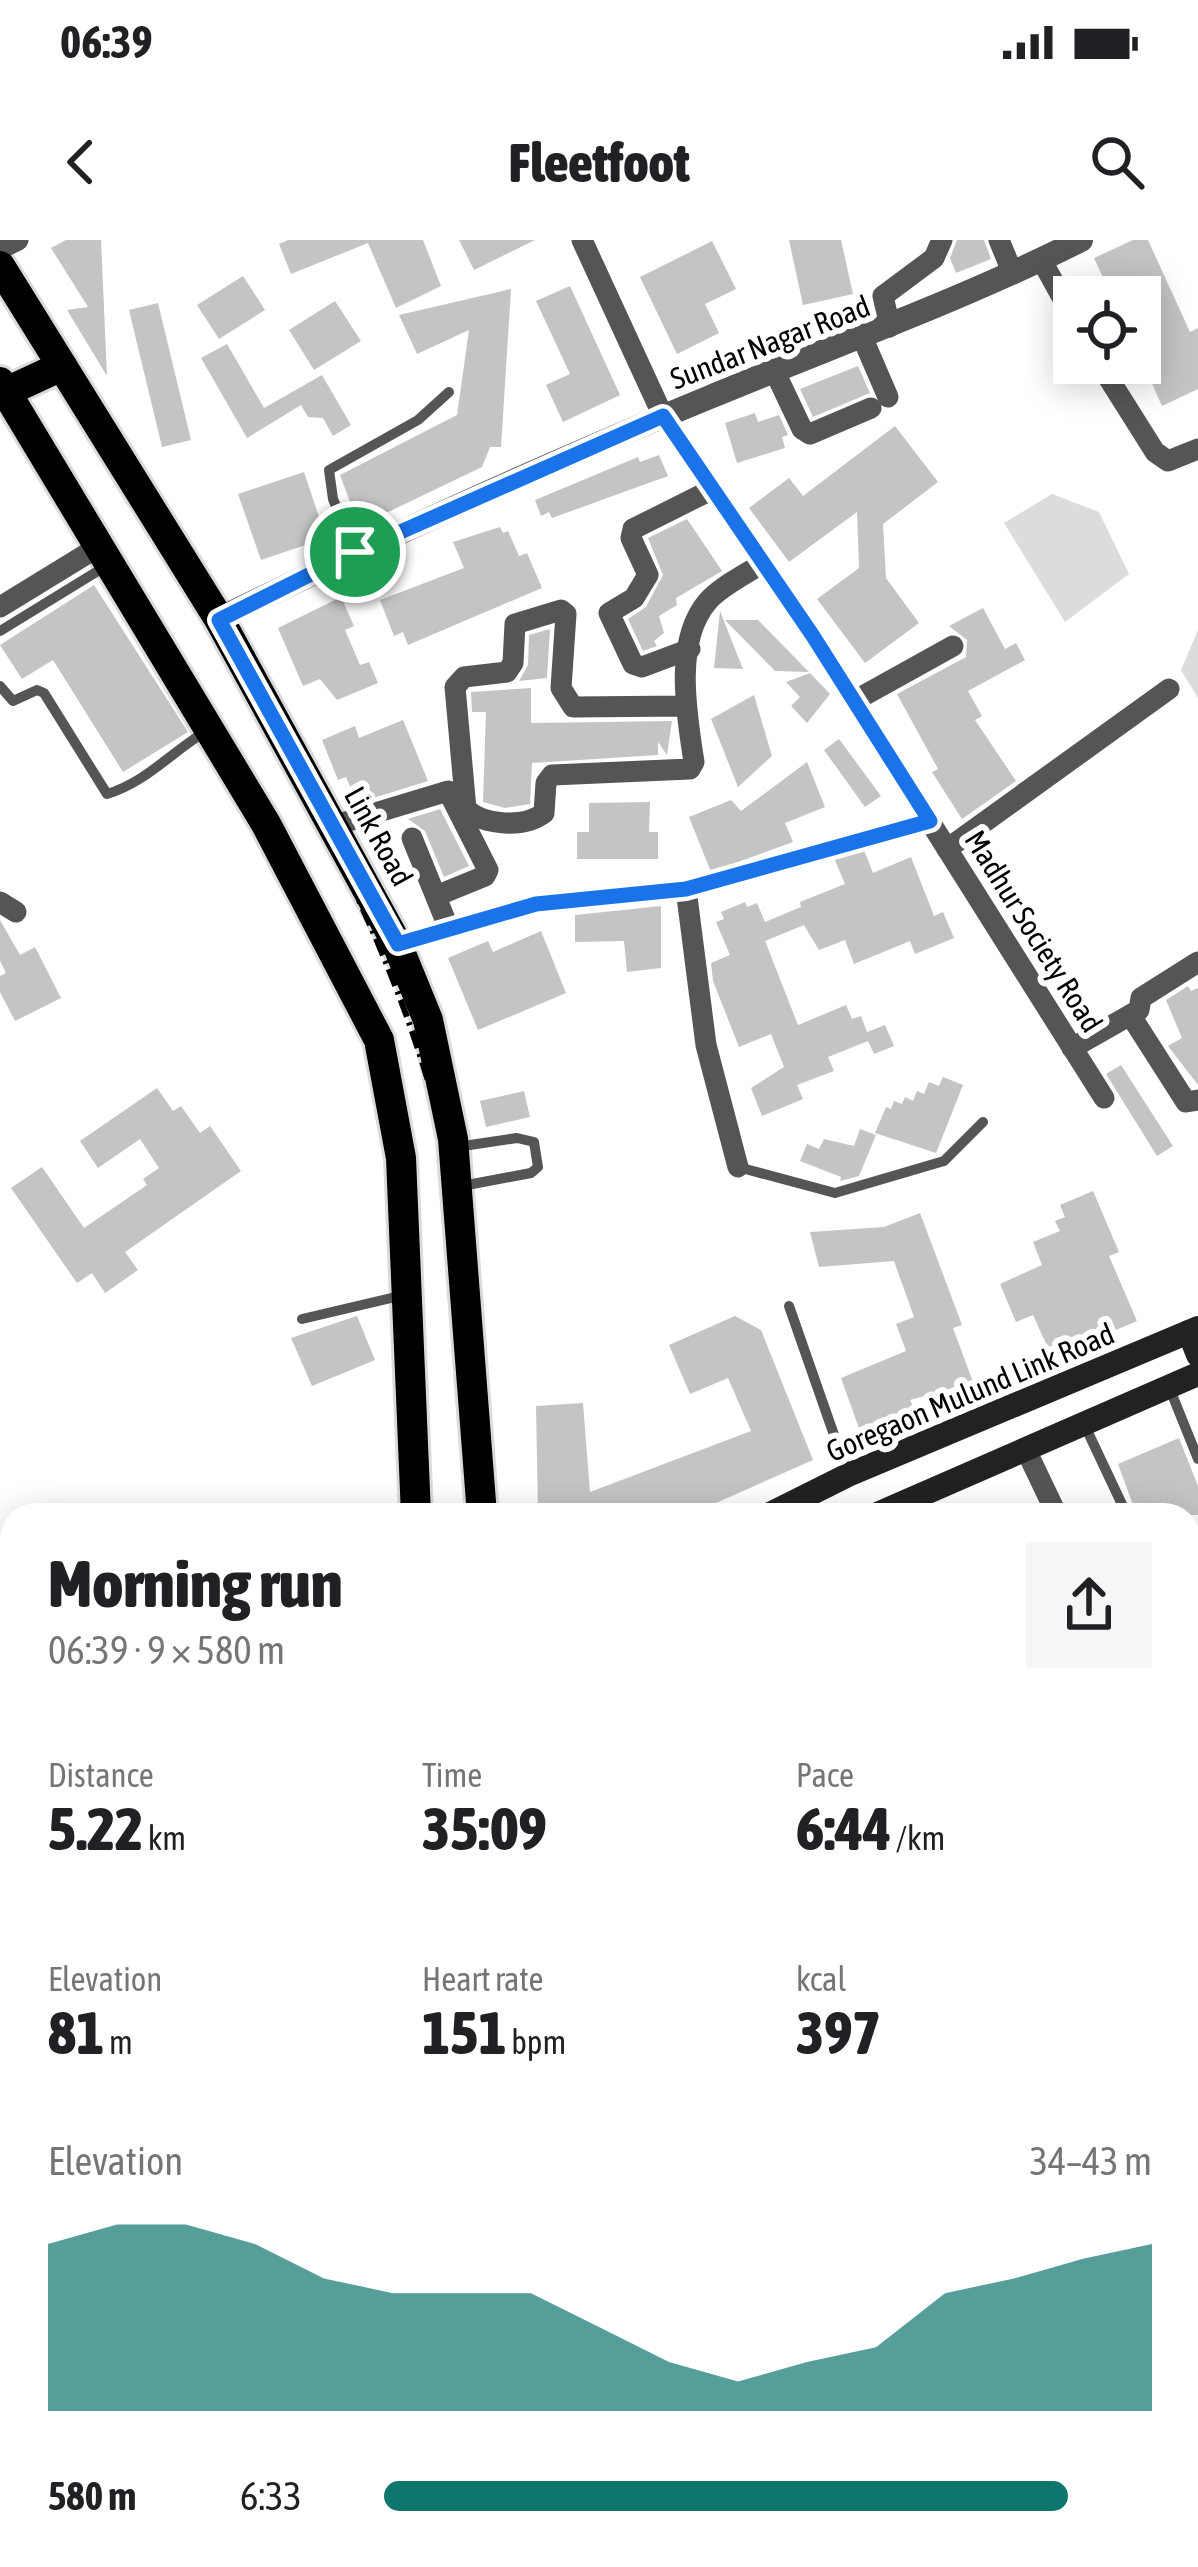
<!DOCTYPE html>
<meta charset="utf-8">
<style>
:root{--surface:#fff;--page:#f6f6f6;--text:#202124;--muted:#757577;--accent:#0f766e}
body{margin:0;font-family:"Asap Condensed",sans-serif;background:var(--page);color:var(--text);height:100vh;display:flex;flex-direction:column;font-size:45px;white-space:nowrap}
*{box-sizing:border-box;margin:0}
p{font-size:39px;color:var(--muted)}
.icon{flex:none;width:66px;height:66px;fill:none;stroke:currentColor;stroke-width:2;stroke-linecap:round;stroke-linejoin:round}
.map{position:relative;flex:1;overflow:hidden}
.sheet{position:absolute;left:0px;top:1263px;width:1200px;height:1065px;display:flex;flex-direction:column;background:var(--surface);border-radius:36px 36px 0 0;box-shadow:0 6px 30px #0003}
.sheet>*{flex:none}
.tools{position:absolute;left:1053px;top:36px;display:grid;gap:24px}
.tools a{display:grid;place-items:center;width:108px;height:108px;border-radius:0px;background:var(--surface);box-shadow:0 6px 30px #0003;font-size:60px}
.pin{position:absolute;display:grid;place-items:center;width:102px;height:102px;color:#fff;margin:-51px;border:6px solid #fff;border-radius:50%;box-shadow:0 3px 12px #0007}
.round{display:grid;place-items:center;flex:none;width:126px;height:126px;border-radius:0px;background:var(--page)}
.summary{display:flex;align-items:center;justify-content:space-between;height:204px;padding:0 48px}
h1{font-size:66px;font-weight:800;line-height:90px}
.figures{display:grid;grid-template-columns:repeat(3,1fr);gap:18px;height:204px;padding:12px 48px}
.figures div{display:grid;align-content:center}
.figures b{font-size:60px;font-weight:800}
.figures small{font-size:33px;font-weight:400}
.figures p{font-size:33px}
.chart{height:336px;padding:24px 48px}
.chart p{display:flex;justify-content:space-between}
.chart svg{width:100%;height:216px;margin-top:12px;fill:var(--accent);opacity:.7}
ul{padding:0 48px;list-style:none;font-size:39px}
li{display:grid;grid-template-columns:192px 144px 1fr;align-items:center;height:90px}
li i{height:30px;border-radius:15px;background:var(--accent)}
.status{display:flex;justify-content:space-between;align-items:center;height:84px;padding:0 60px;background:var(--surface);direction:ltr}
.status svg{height:33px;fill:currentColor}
header{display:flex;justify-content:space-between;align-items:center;height:156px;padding:0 48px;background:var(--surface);font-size:54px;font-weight:800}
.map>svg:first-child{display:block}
.green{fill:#dcdcdc}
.water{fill:#a3a3a3}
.building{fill:#c4c4c4}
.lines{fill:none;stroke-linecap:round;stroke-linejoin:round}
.primary-casing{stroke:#dbdbdb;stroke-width:36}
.service{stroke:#555;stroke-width:10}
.minor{stroke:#555;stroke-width:21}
.tertiary{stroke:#555;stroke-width:24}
.secondary{stroke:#222;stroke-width:24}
.primary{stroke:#000;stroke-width:30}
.rail{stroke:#000;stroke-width:6;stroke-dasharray:18 6 3 6;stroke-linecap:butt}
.route-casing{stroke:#fff;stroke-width:24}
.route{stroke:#1a73e8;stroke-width:15}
.labels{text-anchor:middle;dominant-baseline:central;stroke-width:12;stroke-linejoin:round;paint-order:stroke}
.street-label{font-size:30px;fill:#000;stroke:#fff}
</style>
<div class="status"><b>06:39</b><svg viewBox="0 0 49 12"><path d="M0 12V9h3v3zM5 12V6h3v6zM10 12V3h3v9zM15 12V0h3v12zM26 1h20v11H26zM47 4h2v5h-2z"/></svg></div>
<header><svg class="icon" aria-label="back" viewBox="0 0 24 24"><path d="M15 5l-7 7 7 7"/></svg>Fleetfoot<svg class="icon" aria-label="search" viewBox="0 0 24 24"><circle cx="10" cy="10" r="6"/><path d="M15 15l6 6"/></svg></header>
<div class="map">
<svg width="1198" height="2327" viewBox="0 0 1198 2327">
<rect width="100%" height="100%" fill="#fff"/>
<g class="green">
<path d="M 1052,254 L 1099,272 L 1129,334 L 1065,382 L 1004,283 Z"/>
<path d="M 1198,390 L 1198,458 L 1181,430 Z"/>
<path d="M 1188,1823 L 1198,1829 L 1198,2305 L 1188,2308 Z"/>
<path d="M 546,2316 L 610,2316 L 623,2327 L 543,2327 Z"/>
<path d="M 707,2316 L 1155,2316 L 1109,2327 L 716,2327 Z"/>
</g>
<g class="water">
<path d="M 70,2316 L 406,2316 L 348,2327 L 19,2327 Z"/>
<path d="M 621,2316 L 692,2316 L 705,2327 L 633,2327 Z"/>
</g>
<g class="building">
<path d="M 66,0 L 101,0 L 107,136 L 67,70 L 88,67 L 51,8 Z"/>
<path d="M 288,0 L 423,0 L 441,46 L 396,68 L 368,3 L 291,34 L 279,4 Z"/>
<path d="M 459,0 L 535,0 L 474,30 Z"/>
<path d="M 789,0 L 841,0 L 853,54 L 803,65 Z"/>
<path d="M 957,0 L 984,0 L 991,19 L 956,33 L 950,18 Z"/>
<path d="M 1133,0 L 1148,0 L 1190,92 L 1198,88 L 1198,149 L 1162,166 L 1140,117 L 1140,57 L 1112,57 L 1094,18 Z"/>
<path d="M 712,1 L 736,49 L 705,64 L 719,93 L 677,114 L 640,37 Z"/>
<path d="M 243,36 L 265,70 L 219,99 L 197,65 Z"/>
<path d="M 570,46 L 620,155 L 563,182 L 546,145 L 570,134 L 536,61 Z"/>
<path d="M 511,49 L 501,207 L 490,207 L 482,227 L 359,286 L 340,235 L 457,175 L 469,90 L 417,114 L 399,75 Z"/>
<path d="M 335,61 L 361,101 L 314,130 L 289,90 Z"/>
<path d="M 158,63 L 191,200 L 162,207 L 129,70 Z"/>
<path d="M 227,104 L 264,168 L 322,135 L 351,185 L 333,196 L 323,178 L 308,177 L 301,165 L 247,198 L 201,118 Z"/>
<path d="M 858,126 L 870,153 L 813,177 L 800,149 Z"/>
<path d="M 755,173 L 758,182 L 779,175 L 788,195 L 782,197 L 785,208 L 737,223 L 725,183 Z"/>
<path d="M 895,186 L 938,242 L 883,284 L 886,338 L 919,383 L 865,423 L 817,359 L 859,328 L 857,272 L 789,322 L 749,268 L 789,238 L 803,256 Z"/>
<path d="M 659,215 L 668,236 L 552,278 L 549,272 L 541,276 L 535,260 L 638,217 L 640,222 Z"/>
<path d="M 304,232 L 326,298 L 261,320 L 238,254 Z"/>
<path d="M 687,279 L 722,331 L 676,358 L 677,365 L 659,376 L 664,393 L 654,401 L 657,406 L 643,411 L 628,379 L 646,367 L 663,335 L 648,298 Z"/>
<path d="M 500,287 L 503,293 L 508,291 L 519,316 L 527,313 L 542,348 L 408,405 L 403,392 L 394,396 L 380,360 L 464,328 L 453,302 Z"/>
<path d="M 94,345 L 188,492 L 123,532 L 53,420 L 22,439 L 0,405 Z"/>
<path d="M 341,357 L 354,386 L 345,390 L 360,425 L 369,422 L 378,443 L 337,460 L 320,439 L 303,446 L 278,388 Z"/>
<path d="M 983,368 L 1005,409 L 1016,403 L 1025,420 L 968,451 L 982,476 L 975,480 L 1016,541 L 962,579 L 932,532 L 938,529 L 897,454 L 966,417 L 967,400 L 949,386 Z"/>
<path d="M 720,371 L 743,429 L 714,428 Z"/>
<path d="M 725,380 L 758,380 L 809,432 L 775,431 Z"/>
<path d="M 550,389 L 547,438 L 519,441 L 528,425 L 529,395 Z"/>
<path d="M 810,433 L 830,454 L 807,483 L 791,466 L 800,457 L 786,442 Z"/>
<path d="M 531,448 L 531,483 L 672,481 L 667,515 L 658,502 L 658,515 L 532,523 L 530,564 L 505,568 L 483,562 L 486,472 L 472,472 L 471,452 Z"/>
<path d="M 754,455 L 772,516 L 738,547 L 711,479 Z"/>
<path d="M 403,480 L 428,541 L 357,563 L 346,537 L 338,540 L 322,500 L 355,486 L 359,498 Z"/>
<path d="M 839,499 L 881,556 L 865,567 L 824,510 Z"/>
<path d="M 807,522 L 825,567 L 785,583 L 793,602 L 711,632 L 689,577 L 731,560 L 741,571 Z"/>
<path d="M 650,562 L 649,592 L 658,592 L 658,619 L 577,619 L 577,592 L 589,592 L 589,563 Z"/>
<path d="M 440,569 L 469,626 L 444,637 L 425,591 L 408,579 Z"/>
<path d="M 864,610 L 873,633 L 911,617 L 934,676 L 943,672 L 954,698 L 915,714 L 910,701 L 854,724 L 845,700 L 819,710 L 804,685 L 765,701 L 798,785 L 846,765 L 852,779 L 861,776 L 867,792 L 885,785 L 894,806 L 874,814 L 868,801 L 828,817 L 834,831 L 797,845 L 803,859 L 762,876 L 751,848 L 784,827 L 771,794 L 739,807 L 713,741 L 711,723 L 730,715 L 716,682 L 724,679 L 721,672 L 745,662 L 747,667 L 757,663 L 765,682 L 801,667 L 800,662 L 845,644 L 834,618 Z"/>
<path d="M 661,666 L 661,728 L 627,732 L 624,701 L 575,702 L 575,675 Z"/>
<path d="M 0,680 L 20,715 L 35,707 L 61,758 L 15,781 L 0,752 L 0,736 L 6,733 L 0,721 Z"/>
<path d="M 541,691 L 566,753 L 478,790 L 448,718 L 488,701 L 493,712 Z"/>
<path d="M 1188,746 L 1191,751 L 1198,748 L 1198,845 L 1168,806 L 1182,798 L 1166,760 Z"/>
<path d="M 1121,825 L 1173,906 L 1157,916 L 1106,834 Z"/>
<path d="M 943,837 L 963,845 L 936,913 L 875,893 L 886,867 L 891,869 L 894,861 L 902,864 L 905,857 L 913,861 L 917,851 L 924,854 L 929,842 L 939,846 Z"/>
<path d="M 157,848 L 173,871 L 181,866 L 200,893 L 210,886 L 241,931 L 125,1012 L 138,1030 L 105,1053 L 92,1033 L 77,1043 L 11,948 L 42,927 L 84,988 L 147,945 L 143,939 L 159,928 L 140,899 L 98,928 L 80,901 Z"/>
<path d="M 524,851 L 530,877 L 486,887 L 480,861 Z"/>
<path d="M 860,889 L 876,895 L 859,936 L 840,941 L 841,937 L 800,921 L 807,904 L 819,909 L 824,899 L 854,906 Z"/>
<path d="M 1093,951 L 1119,1012 L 1109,1016 L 1137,1081 L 1052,1117 L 1033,1075 L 1016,1082 L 1000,1044 L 1042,1025 L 1033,1002 L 1060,991 L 1055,981 L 1065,977 L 1060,965 Z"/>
<path d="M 920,973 L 962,1085 L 953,1088 L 973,1142 L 910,1160 L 915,1171 L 860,1191 L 841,1138 L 906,1111 L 896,1084 L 914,1077 L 894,1021 L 819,1027 L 810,992 L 884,987 Z"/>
<path d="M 357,1076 L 375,1120 L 312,1146 L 291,1098 Z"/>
<path d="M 735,1076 L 761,1090 L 813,1220 L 689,1275 L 538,1272 L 536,1166 L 583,1163 L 590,1252 L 751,1191 L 728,1138 L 690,1154 L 669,1105 Z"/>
<path d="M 1179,1198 L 1198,1246 L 1198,1275 L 1160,1275 L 1157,1265 L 1136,1273 L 1118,1224 Z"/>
</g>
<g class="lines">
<g class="primary-casing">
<g id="primary">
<path d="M 0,26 L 219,379 L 397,704 L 428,780 L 453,899 L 482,1275"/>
<path d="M 0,142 L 266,584 L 379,800 L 401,918 L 416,1275"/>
<path d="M 6,152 L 62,126"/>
<path d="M 457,2316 L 458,2327"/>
<path d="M 516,2316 L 517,2327"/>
</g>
</g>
<g class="service">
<path d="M 355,312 L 333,259 L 329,230 L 418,180 L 449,152"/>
<path d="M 0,391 L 106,326"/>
<path d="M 0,446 L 13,461 L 37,450 L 44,453 L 107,554 C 147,542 172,511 208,490"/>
<path d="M 686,649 L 930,582"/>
<path d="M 457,907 L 517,898 L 534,902 L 538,927 L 531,933 L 462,946"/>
<path d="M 738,927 L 835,953 L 944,921 L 983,882"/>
<path d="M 789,1066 L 848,1235"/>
<path d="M 302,1079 L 404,1055"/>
<path d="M 1169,1147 L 1198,1219"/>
<path d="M 1085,1186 L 1127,1275"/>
<path d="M 1188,1327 L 1198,1323"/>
<path d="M 0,1536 L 12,1534"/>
<path d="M 0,2275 L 12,2278"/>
<path d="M 376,2327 L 453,2316"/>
</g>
<g class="minor">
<path d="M 582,0 L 663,176 L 813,396 L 1104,858"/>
<path d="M 999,0 L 1013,34"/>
<path d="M 0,9 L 18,0"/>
<path d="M 1042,21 L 1074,79"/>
<path d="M 890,87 L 883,56 L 934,18 L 942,0"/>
<path d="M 863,99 L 888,157"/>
<path d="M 1099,123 L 1155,212 L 1168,221 L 1198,209"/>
<path d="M 774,130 L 802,189 L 810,194 L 871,168"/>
<path d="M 0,367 L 98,307"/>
<path d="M 690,409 L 642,427 L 633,424 L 609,373 L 634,358 L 648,335 L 631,298 L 633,289 L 713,249"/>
<path d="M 854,461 L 953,406"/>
<path d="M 685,466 L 573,467 L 561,448 L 566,374 L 561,370 L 515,384 L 513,423 L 507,432 L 464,437 L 455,447 L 466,569 C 485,586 524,588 544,573 L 546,543 L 552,535 L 690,529 L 694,522 C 687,476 673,401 708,361 C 721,346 747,334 764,322"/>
<path d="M 332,586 L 448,551 L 488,630 L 485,636 L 436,656"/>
<path d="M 412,598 L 449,689"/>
<path d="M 947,609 L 1169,449"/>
<path d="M 0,662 L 16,672"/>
<path d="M 397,704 L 537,663 L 686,649 L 706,805 L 738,927"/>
<path d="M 1131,776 L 1186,862 L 1198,860"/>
<path d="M 1072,808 L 1139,770 L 1141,758 L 1198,722"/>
<path d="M 1026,1210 L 1057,1275"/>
<path d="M 1188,1597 L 1198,1579"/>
<path d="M 1188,1781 L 1198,1788"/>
</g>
<g class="tertiary">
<path d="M 219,379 C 380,300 544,225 710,157 C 835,105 960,61 1081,0"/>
<path d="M 0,1441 L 12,1440"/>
<path d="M 0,1480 L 12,1479"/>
</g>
<g class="secondary">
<path d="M 1189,1092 L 1198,1115"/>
<path d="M 768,1275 L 848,1235 L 1198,1088"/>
<path d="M 875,1275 L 1198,1134"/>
</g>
<use href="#primary" class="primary"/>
<g class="rail">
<path d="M 0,40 C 66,148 131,257 197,365 C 296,529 390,693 439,880 C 472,1006 483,1145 486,1275"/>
<path d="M 506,2316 L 506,2327"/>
</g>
</g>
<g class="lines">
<g class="route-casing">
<path id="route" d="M 663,176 L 813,396 L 930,581 L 686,649 L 536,664 L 398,704 L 219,380 L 355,312 Z"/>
</g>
<use href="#route" class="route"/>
</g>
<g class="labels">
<g class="street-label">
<text transform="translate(770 102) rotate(-21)">Sundar Nagar Road</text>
<text transform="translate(379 596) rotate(61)">Link Road</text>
<text transform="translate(1034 691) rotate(58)">Madhur Society Road</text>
<text transform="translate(970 1152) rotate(-23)">Goregaon Mulund Link Road</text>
</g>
</g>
</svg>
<div class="tools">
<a><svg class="icon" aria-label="locate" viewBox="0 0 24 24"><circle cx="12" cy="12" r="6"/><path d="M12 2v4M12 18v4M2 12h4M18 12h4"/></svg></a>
</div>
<div class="pin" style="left:355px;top:312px;background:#1e9e55"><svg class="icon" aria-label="arrive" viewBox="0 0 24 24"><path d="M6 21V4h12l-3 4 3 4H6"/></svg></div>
<section class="sheet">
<div class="summary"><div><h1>Morning run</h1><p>06:39 · 9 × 580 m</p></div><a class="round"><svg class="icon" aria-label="share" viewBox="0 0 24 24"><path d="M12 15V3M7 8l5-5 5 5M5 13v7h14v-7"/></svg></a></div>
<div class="figures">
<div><p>Distance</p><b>5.22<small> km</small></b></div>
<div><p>Time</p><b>35:09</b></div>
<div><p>Pace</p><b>6:44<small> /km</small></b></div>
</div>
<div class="figures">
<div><p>Elevation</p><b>81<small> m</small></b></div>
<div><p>Heart rate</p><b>151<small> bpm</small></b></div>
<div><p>kcal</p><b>397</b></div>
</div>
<div class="chart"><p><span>Elevation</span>34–43 m</p>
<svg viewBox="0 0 160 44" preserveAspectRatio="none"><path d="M0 44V10L10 6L20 6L30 10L40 17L50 20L60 20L70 20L80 27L90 34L100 38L110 34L120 31L130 20L140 17L150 13L160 10V44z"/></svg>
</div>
<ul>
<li><b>580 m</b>6:33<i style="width:89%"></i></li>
</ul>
</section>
</div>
